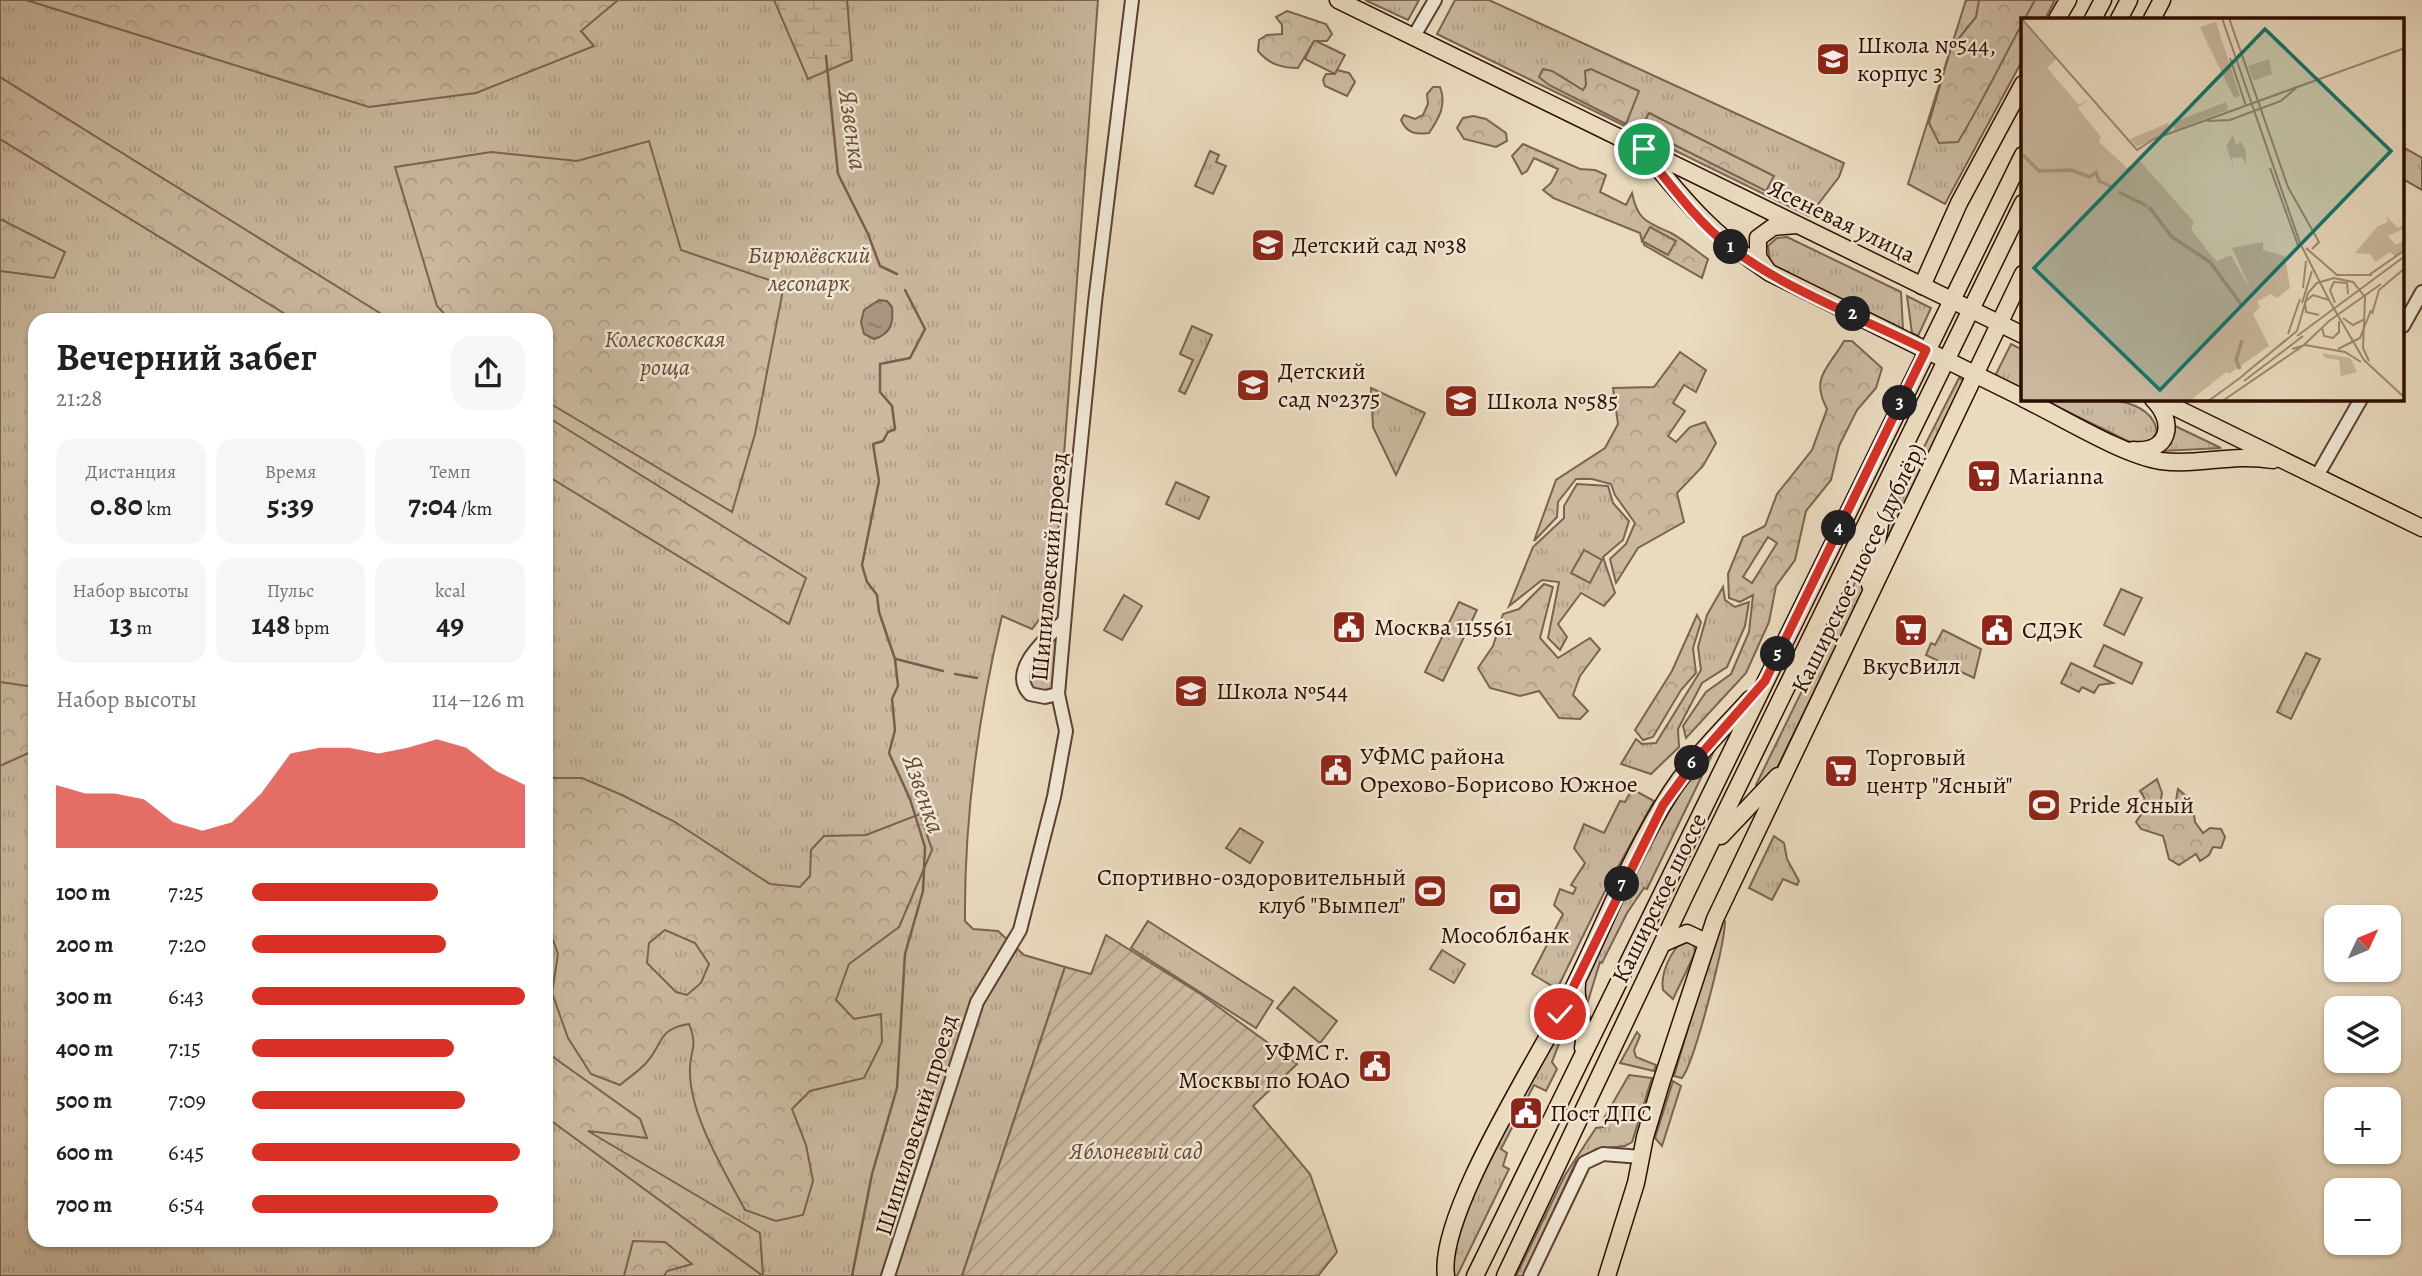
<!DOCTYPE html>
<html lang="ru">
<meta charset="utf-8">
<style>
:root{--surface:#fff;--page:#f6f6f6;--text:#202124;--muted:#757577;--accent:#d93025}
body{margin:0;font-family:Alegreya,serif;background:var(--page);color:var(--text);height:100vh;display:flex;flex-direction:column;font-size:26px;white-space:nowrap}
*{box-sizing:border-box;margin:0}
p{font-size:23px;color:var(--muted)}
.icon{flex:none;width:38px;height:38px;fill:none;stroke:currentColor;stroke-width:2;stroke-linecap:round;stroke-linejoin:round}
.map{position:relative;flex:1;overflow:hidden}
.drawer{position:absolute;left:28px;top:313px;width:525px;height:934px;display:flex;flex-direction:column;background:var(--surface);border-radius:21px;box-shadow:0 2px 5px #0004}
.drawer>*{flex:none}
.needle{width:46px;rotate:46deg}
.buttons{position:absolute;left:2324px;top:905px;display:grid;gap:14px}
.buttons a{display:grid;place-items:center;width:77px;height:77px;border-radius:14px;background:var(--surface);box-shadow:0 2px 5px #0004;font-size:35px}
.pin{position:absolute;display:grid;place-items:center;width:60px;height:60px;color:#fff;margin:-30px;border:4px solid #fff;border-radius:50%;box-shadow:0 2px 7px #0007}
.km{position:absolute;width:35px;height:35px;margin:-18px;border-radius:50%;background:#222;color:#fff;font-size:19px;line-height:35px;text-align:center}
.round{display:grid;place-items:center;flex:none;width:74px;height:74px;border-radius:21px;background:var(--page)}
.head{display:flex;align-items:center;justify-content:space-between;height:119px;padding:0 28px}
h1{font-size:38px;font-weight:600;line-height:52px}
.figures{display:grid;grid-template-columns:repeat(3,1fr);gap:10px;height:119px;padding:7px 28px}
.figures div{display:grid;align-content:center;border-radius:18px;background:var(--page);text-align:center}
.figures b{font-size:30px;font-weight:600}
.figures small{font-size:19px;font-weight:400}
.figures p{font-size:19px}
.chart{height:196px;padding:14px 28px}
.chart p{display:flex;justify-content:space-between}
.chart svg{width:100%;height:126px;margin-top:7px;fill:var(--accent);opacity:.7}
ul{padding:0 28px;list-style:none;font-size:23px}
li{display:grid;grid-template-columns:112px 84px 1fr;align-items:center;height:52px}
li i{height:18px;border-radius:9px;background:var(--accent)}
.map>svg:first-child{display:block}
.grass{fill:url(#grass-tufts);stroke:#7b6350;stroke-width:2;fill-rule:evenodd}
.forest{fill:url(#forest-crowns);stroke:#7b6350;stroke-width:2;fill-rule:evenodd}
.wetland{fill:url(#wetland-marsh);stroke:#7b6350;stroke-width:2}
.garden{fill:url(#garden-furrows);stroke:#7b6350;stroke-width:2}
.pitch{fill:#cab89f;stroke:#7b6350;stroke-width:2}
.water{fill:url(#water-ripples);stroke:#775f4c;stroke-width:2}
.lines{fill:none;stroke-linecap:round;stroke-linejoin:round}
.stream{stroke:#775f4c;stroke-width:2.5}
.minor-casing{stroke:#5c4130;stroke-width:16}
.major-casing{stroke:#2c0e00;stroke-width:19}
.minor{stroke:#f1e8d5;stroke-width:12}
.major{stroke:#eadbbf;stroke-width:16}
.route-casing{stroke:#fff;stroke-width:14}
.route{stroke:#d93025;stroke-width:9}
.labels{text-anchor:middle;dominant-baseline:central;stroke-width:5;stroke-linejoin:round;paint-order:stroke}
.poi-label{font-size:24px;fill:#2c0e00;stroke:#f1e8d5;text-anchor:start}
.street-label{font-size:24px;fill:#2c0e00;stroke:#f1e8d5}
.park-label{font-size:24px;font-style:italic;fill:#634a38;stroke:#f1e8d5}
.water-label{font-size:26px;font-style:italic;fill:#644b39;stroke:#f1e8d5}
.inset-river{fill:none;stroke:#a9957e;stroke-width:3.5}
.inset-road{fill:none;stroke:#9e8973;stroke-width:2}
.view{fill:#0f766e;fill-opacity:0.15;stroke:#0f766e;stroke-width:3.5}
.inset-edge{fill:none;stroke:#2c0e00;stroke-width:3.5}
</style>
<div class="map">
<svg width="2422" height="1276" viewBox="0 0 2422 1276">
<defs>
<pattern id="grass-tufts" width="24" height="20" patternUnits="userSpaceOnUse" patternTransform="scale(1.75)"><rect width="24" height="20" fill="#cab89f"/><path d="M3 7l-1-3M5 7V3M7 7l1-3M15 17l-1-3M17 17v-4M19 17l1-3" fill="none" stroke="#ae9d87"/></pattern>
<pattern id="forest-crowns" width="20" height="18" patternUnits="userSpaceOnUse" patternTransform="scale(1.75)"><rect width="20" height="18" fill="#cab89f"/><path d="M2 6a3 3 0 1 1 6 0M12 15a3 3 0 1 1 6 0" fill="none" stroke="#ae9d87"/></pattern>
<pattern id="wetland-marsh" width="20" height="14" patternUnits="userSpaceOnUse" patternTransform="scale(1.75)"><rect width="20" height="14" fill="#cab89f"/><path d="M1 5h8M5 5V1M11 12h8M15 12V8" fill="none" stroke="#ae9d87"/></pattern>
<pattern id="garden-furrows" width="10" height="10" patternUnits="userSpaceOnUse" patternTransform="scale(1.75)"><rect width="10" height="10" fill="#cab89f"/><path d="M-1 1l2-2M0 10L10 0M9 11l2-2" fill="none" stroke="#ae9d87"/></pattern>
<pattern id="water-ripples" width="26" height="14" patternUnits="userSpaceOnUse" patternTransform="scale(1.75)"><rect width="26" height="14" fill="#a9957e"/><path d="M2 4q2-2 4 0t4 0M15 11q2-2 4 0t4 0" fill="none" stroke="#8a7865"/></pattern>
</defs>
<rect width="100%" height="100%" fill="#eadbbf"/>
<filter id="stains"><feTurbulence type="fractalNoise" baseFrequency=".00286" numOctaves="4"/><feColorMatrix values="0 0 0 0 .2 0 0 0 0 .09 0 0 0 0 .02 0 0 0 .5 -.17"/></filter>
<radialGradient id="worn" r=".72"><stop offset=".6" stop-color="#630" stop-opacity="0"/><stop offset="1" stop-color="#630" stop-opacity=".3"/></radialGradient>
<g class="grass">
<path d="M 0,0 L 1098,0 L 1053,602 L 1032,629 L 1002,616 C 978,717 964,817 965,921 L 973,929 L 998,931 L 1024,955 L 1065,967 L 962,1276 L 0,1276 ZM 35,320 L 546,320 L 546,1241 L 35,1241 Z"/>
<path d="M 1365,0 L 1419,0 L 1408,20 Z"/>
<path d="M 1455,0 L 1489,0 L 1844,163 L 1839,177 L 1809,216 L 1437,34 Z"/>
<path d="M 1966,0 L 2055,0 L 2045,19 L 2023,19 L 2023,59 L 1945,204 L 1908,184 Z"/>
<path d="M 1314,40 L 1345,55 L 1335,74 L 1305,59 Z"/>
<path d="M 2403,147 L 2422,158 L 2422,190 L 2403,179 Z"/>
<path d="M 1210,151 L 1219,155 L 1216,162 L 1226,166 L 1213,194 L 1195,186 Z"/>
<path d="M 1650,226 L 1676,241 L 1668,256 L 1642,241 Z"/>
<path d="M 1787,237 L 1901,292 L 1903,329 L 1776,268 L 1770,260 L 1768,246 L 1777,238 Z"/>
<path d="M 1907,296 L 1931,308 L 1918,336 L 1912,333 Z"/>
<path d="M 1192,326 L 1212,335 L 1185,394 L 1179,391 L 1193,360 L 1180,354 Z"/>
<path d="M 2011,344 L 2023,350 L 2023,390 L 1995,376 Z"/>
<path d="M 1959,378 L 1964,381 L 1884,545 L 1887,520 Z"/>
<path d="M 1371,388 L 1425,413 L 1396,475 L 1373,427 Z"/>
<path d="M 2041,399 C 2073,399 2151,389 2157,432 L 2150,442 L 2134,444 Z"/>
<path d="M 2173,425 L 2221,448 L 2163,451 L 2169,443 Z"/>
<path d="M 1176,482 L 1209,497 L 1199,519 L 1166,504 Z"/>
<path d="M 1577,484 L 1608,486 L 1613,503 L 1629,521 L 1623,540 L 1603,557 L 1615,593 L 1604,606 L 1581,593 L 1558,624 L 1567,637 L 1560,650 L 1548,638 L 1559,582 L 1542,580 L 1509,606 L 1533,547 L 1564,518 L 1564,506 Z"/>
<path d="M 1857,578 L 1867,583 L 1773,776 L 1762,788 L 1756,785 Z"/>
<path d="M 1723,587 L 1725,600 L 1735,607 L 1749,602 L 1745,626 L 1727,667 L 1702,683 L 1678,729 L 1679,747 L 1651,774 L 1621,764 L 1636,739 L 1642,744 L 1656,743 L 1701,670 L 1698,647 L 1707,615 Z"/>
<path d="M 1063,622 L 1058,694 L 1030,694 L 1026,667 Z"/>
<path d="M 1943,630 L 1981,649 L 1974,678 L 1926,655 L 1931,643 L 1935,645 Z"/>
<path d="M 2306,653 L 2320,659 L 2291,719 L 2277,712 Z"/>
<path d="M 2071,663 L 2113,683 L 2099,685 L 2094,693 L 2082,687 L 2079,692 L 2061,683 Z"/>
<path d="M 1715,749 L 1647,889 L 1644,888 L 1627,913 L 1602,963 L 1600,962 L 1585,1011 L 1582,998 L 1584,982 L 1620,905 L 1674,801 Z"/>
<path d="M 1632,789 L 1654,801 L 1605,891 L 1557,989 L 1532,974 L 1563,914 L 1554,905 L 1560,889 L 1573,894 L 1576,888 L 1571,885 L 1585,863 L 1574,848 L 1584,824 L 1604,833 L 1620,801 L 1625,802 Z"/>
<path d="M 1240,828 L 1263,842 L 1250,863 L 1226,848 Z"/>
<path d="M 1774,836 L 1784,843 L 1787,859 L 1799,881 L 1797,885 L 1783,879 L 1772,900 L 1749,888 Z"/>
<path d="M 1720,920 L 1725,921 C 1725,943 1695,1061 1682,1078 L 1674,1076 Z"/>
<path d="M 1148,921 L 1273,1001 L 1256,1028 L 1131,948 Z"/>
<path d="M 1685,940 L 1694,945 L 1695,953 L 1673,999 L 1663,990 C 1660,974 1671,949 1685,940 Z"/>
<path d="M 1442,950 L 1465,964 L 1454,983 L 1430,969 Z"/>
<path d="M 1565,1021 L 1573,1025 L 1572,1036 L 1562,1036 L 1552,1062 L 1557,1069 L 1546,1091 L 1534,1085 L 1501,1149 L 1507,1153 L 1503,1166 L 1509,1169 L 1457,1276 L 1453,1276 C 1450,1210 1532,1081 1565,1021 Z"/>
<path d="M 1637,1032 L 1640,1036 L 1634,1050 L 1636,1057 L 1656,1065 L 1654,1071 L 1620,1063 Z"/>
<path d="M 1629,1075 L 1652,1078 L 1632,1142 L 1625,1146 L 1596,1149 L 1576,1162 L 1524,1276 L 1516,1276 L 1565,1175 L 1596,1128 L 1603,1127 L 1606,1122 L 1603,1120 Z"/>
<path d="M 1673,1081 L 1681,1086 L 1662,1146 L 1655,1138 Z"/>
</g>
<g class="forest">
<path d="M 26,0 L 618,0 L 581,31 L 594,46 L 476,93 L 369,107 Z"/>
<path d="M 1979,0 L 2035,0 C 2009,46 1986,96 1958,142 L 1939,143 L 1929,123 L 1951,48 L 1976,17 Z"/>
<path d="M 1287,11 L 1326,24 L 1332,34 L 1327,41 L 1314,41 L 1298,68 C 1281,68 1269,64 1258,51 L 1259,40 L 1267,35 L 1282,34 L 1282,25 L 1276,17 Z"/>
<path d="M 1543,69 L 1552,71 L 1583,90 L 1586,85 L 1585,71 L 1591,69 L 1639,91 L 1626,124 L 1549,85 L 1539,77 Z"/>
<path d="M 1337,70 L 1349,73 L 1355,82 L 1347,96 L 1325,86 L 1323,80 L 1326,74 L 1335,74 Z"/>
<path d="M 0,77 L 391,320 L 295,320 L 0,139 Z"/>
<path d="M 1433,87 L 1440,87 C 1447,105 1439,118 1429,133 C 1415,135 1407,133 1401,120 L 1404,115 L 1415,119 L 1423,115 L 1428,104 L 1427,94 Z"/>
<path d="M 1649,113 L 1774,176 L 1766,191 L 1641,128 Z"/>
<path d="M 1473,116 L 1486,119 L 1506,133 L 1507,141 L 1496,147 L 1464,139 L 1457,128 L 1463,118 Z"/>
<path d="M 649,141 L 681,250 L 784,285 L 755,434 L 732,512 L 546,401 L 546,320 L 450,320 L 437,306 L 395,167 L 491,152 L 577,161 Z"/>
<path d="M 1523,144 L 1580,169 L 1595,170 L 1606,175 L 1600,192 L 1626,205 L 1632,193 C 1638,222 1648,222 1671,233 C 1684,240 1696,251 1708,259 L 1702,278 L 1644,245 L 1644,242 L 1668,255 L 1676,241 L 1650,227 L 1642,241 L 1640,233 L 1553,198 L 1543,190 L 1551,183 L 1558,169 L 1534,158 L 1527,171 L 1522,174 L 1512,156 Z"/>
<path d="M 0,219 L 65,252 L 54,278 L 0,271 Z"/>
<path d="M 1844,341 L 1852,341 L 1882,368 L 1876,388 L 1857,410 L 1839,446 L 1831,480 L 1806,511 L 1795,560 L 1776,586 L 1769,622 L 1746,673 L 1686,738 L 1683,726 L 1706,692 L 1731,674 L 1749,632 L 1753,595 L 1740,602 L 1729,598 L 1728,574 L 1743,537 L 1765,526 L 1777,494 L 1812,450 L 1827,409 C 1810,377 1828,369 1844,341 ZM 1768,537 L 1777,543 L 1752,583 L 1743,577 Z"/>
<path d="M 1680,352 L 1706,370 L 1696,392 L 1684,385 L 1673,403 L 1685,411 L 1668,436 L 1676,442 L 1690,427 L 1705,422 L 1716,443 L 1703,466 L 1677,493 L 1684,522 L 1638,548 L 1616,583 L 1610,559 L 1626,544 L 1635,523 L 1615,495 L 1611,484 L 1592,479 L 1576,479 L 1558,502 L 1557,517 L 1534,541 L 1556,480 L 1605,448 L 1618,424 L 1613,388 L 1654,387 Z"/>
<path d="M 546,416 L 806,578 L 789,624 L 546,475 Z"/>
<path d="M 1544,584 L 1553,587 L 1540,638 L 1558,658 L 1590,638 L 1600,649 L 1580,676 L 1573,695 L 1588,711 L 1580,719 L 1559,718 L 1539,691 L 1520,696 L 1490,688 L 1478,668 L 1493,646 L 1503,614 L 1519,609 Z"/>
<path d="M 1459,602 L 1477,610 L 1443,681 L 1425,672 Z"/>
<path d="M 1697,615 L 1701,622 L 1693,648 L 1696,673 L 1681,690 L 1653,737 L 1643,740 L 1635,730 L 1672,671 Z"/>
<path d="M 0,682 L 35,687 L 35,750 L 0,766 Z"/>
<path d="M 546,778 L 582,778 L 622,795 L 675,822 L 770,884 L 800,887 L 810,876 L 811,850 L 824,836 L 866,835 L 920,814 L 932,850 L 899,927 L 849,964 L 836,1000 L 854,1019 L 881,1014 L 882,1042 L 864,1078 L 810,1091 L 792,1109 L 806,1145 L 813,1181 L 803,1215 L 776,1221 L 745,1210 C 725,1172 690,1116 690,1072 C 689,1049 699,1050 689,1024 C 657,1029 664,1043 646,1063 C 639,1071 628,1078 620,1085 L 591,1074 L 568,1038 L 552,993 L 558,954 L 546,920 ZM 665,930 L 695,943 L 709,964 L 701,983 L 687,995 L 676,992 L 647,963 L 649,943 Z"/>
<path d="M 2157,779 L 2162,793 L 2160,804 L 2175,806 L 2178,789 L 2192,801 L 2195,822 L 2203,833 L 2210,828 L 2221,829 L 2225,837 L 2221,848 L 2213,847 L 2209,855 L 2200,861 L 2196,854 L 2179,865 L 2169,859 L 2163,836 L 2141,829 L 2136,822 C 2144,811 2150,803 2140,791 Z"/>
<path d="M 546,1052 L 640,1119 L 647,1138 L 588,1131 L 760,1233 L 763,1276 L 546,1117 Z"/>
<path d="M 633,1241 L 665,1242 L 692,1264 L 667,1271 L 664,1276 L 624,1276 Z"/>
</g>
<path class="wetland" d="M 774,0 L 847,0 L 852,60 L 808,79 Z"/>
<path class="garden" d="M 1106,935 L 1202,995 L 1297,1064 L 1253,1106 L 1310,1174 L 1337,1252 L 1318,1276 L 962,1276 L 1065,967 L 1091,974 Z"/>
<g class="pitch">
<path d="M 1584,550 L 1602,560 L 1590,583 L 1571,573 Z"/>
<path d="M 2121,589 L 2142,598 L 2124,635 L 2104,625 Z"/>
<path d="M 1124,595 L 1142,606 L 1122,640 L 1104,630 Z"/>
<path d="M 2104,645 L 2142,663 L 2132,684 L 2094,666 Z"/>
<path d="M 1294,987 L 1337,1021 L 1320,1043 L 1277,1008 Z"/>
</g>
<path class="water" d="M 879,300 L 887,301 L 892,307 C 894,324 890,334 874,339 L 864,334 L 861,322 L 864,310 Z"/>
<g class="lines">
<g class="stream">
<path d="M 826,56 L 838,174 L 868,234 L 880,266 L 897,274"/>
<path d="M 896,659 L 943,671"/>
<path d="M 955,674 L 977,678"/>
<path d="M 852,1276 L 872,1174 L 897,1088 L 905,954 L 923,891 L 925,847 L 910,799 L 889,753 L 895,730 L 892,699 L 898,686 L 895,659 L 879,612 L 877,595 L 867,582 L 862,565 L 879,481 L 873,444 L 883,441 L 888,432 L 895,429 L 892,406 L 880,392 L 880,364 L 910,358 L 925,329 L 905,290"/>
</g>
<g class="minor-casing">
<g id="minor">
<path d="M 1414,36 L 1435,0"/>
<path d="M 2403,326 L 2422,292"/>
<path d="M 2317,476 L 2361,399"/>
<path d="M 1058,694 L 1045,697 L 1030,694 C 1007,670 1048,637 1063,622"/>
<path d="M 888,1276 L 977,1002 L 1020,930 L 1054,797 L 1066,731 L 1058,694 L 1074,511 L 1095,302 L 1132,0"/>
<path d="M 1530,1276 L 1584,1163 L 1603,1154 L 1641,1157"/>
</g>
</g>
<g class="major-casing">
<g id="major">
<path d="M 1338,0 L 2023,335"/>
<path d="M 2057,19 L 2068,0"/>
<path d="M 2093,19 L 2103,0"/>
<path d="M 2119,19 L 2129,0"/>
<path d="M 2152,19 L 2162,0"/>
<path d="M 1644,151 C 1686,203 1714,236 1770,273 L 2023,398"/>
<path d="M 1767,270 L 1758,257 L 1758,238 L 1773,227 L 1797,225"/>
<path d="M 1922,286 L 1959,203 L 2023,84"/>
<path d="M 2024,399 C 2062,417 2122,455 2161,461 C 2200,466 2231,453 2273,460"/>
<path d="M 2158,399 L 2422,528"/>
<path d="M 2133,450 C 2170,453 2176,422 2153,399"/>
<path d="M 1870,585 L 1884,500"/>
<path d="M 1721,836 L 1778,776"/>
<path d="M 1664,943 L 1687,933 L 1706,942"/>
<path d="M 1577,984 C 1574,1006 1588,1026 1583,1048"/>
<path d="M 1446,1276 C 1437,1215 1537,1061 1567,1001 C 1602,932 1629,857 1671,792 C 1693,758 1723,729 1750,699"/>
<path d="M 1475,1276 L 2023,155"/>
<path d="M 1505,1276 L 1687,891 L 2023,203"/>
<path d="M 1607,1276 L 1636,1183 L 1645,1137 L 1662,1080 L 1715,919 L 2023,274"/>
</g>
</g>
<use href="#minor" class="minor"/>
<use href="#major" class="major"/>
</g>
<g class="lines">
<g class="route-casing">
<path id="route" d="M 1560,1014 L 1663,805 L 1695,761 L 1765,681 L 1926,350 C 1864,319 1784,289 1730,247 C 1695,220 1668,181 1640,147 L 1644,149"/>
</g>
<use href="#route" class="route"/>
</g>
<defs>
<g id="school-square" transform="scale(1.75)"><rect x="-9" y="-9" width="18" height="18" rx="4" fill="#8f2418" stroke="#f1e8d5"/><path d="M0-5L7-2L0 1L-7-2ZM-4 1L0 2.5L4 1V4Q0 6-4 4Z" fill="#fff"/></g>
<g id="supermarket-square" transform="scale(1.75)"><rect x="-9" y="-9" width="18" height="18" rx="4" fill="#8f2418" stroke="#f1e8d5"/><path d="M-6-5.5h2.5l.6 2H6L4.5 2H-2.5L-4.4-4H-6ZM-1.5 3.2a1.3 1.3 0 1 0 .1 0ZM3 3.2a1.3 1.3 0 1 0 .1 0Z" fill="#fff"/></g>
<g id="civic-square" transform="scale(1.75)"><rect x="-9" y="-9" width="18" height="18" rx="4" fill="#8f2418" stroke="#f1e8d5"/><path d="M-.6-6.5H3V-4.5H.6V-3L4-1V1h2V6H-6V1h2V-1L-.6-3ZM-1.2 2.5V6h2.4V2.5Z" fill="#fff"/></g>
<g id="stadium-square" transform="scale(1.75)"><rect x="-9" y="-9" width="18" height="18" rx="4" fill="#8f2418" stroke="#f1e8d5"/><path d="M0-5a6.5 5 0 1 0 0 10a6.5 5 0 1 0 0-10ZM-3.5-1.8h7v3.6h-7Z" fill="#fff"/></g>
<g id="bank-square" transform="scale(1.75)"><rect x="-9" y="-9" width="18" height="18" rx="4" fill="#8f2418" stroke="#f1e8d5"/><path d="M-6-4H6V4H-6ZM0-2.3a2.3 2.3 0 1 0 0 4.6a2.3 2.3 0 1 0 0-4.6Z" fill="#fff"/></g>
</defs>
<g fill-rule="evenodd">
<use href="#school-square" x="1833" y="59"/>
<use href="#school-square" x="1268" y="245"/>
<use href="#school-square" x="1253" y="385"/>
<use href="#school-square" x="1461" y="401"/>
<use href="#supermarket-square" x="1984" y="476"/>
<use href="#civic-square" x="1349" y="627"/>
<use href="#supermarket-square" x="1911" y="630"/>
<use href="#civic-square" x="1997" y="630"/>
<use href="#school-square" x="1191" y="691"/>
<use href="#civic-square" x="1336" y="770"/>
<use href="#supermarket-square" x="1841" y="771"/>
<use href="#stadium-square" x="2044" y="805"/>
<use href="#stadium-square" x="1430" y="891"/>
<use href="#bank-square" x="1505" y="899"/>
<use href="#civic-square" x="1375" y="1066"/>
<use href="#civic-square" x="1526" y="1113"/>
</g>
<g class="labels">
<g class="poi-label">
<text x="1857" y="45">Школа №544,<tspan x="1857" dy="28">корпус 3</tspan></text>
<text x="1292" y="245">Детский сад №38</text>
<text x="1278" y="371">Детский<tspan x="1278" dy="28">сад №2375</tspan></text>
<text x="1486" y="401">Школа №585</text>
<text x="2008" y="476">Marianna</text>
<text x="1374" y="627">Москва 115561</text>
<text x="2022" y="630">СДЭК</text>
<text x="1911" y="666" text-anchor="middle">ВкусВилл</text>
<text x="1216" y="691">Школа №544</text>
<text x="1360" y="756">УФМС района<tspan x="1360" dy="28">Орехово-Борисово Южное</tspan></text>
<text x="1866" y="757">Торговый<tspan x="1866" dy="28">центр "Ясный"</tspan></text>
<text x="2068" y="805">Pride Ясный</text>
<text x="1406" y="877" text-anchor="end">Спортивно-оздоровительный<tspan x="1406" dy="28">клуб "Вымпел"</tspan></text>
<text x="1505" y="935" text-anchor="middle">Мособлбанк</text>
<text x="1350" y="1052" text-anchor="end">УФМС г.<tspan x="1350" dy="28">Москвы по ЮАО</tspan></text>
<text x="1550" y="1113">Пост ДПС</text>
</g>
<g class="street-label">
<text transform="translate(1842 221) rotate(26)">Ясеневая улица</text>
<text transform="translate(1049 567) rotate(-85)">Шипиловский проезд</text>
<text transform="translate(1858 568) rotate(-64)">Каширское шоссе (дублёр)</text>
<text transform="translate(1659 898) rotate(-64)">Каширское шоссе</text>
<text transform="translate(916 1125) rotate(-73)">Шипиловский проезд</text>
</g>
<g class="park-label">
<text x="809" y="255">Бирюлёвский<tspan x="809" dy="28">лесопарк</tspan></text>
<text x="665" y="339">Колесковская<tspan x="665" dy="28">роща</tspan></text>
<text x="1136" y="1151">Яблоневый сад</text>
</g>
<g class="water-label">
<text transform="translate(853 130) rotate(82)">Язвенка</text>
<text transform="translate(924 794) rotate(71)">Язвенка</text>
</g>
</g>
<g transform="translate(2021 18)">
<rect width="383" height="383" fill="#eadbbf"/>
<path d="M 0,2 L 36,40 L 26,50 L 58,87 L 69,80 L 57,90 L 80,119 L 78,124 L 106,150 L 118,142 L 173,204 L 170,211 L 189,236 L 196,243 L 210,237 L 239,289 L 232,296 L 248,328 L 208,356 L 205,354 L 169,383 L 0,383 ZM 195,4 L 219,78 L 213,80 L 179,9 ZM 205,84 L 207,92 L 154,112 L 151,105 ZM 147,105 L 149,113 L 116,129 L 109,121 ZM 365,198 L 377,210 L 383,206 L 382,211 L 367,218 L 375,227 L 383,222 L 383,233 L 375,239 L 369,234 L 355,244 L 349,236 L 334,235 L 357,208 L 367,204 ZM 301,335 L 329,340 L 336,354 L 320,358 L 318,342 L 304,340 Z" fill="#cab89f"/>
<path d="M 2,7 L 5,7 L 23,28 L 18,41 L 0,19 L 0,8 L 2,15 L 8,13 ZM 196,17 L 212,64 L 212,73 L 186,25 ZM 248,41 L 251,56 L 232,63 L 227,48 ZM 212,117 L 215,127 L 220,123 L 225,134 L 225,146 L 221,139 L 211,140 L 213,150 L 205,128 ZM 0,145 L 19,158 L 63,164 L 73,180 L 74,196 L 59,224 L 0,256 ZM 89,200 L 103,207 L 116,200 L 134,227 L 98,237 L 85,236 L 67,227 ZM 147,226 L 150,232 L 0,271 L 0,263 ZM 181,237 L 190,250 L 192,263 L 200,263 L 198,278 L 210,287 L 204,292 L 180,280 L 179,293 L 170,293 L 142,275 L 145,267 L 177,256 L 174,249 ZM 44,268 L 37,279 L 27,281 L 16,309 L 0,318 L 0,306 L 14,284 L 22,276 ZM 139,277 L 168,297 L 187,295 L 183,300 L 207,293 L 212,297 L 169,304 L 137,283 L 134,285 L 142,298 L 136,301 L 131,286 ZM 119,292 L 131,307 L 122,313 L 118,308 L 100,317 L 97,307 ZM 81,310 L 30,350 L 0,371 L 0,330 L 26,312 L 23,319 L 30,321 L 48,312 L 57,317 L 51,326 ZM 87,310 L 91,317 L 88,327 L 62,339 L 67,350 L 0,383 L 0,377 ZM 64,353 L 77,355 L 77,368 L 42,369 L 14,383 Z" fill="#cab89f"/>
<path d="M 0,133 L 31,147 L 48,145 L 53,151 L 72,148 L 100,172 L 98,178 L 52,153 L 45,157 L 18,154 L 0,143 ZM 42,369 L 66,376 L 75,383 L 14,383 Z" fill="#cab89f"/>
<path d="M 242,224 L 242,232 L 264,238 L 269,270 L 256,280 L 250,276 L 235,284 L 211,230 Z" fill="#cab89f"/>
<path d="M20 102a12 12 0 1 1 24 0a12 12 0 1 1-24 0Z" fill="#cab89f"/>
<path class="inset-river" d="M 0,135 L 18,153 L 50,152 L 69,159 L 75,154 L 78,163 L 91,169M 98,174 L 126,188M 128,189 L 151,219 L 189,244 L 222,289M 219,351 L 215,342 L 221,322"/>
<path class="inset-road" d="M 0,0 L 116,132 L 133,121 L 384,30M 201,0 L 279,225 L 308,282M 208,0 L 267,169 L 298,224 L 291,231M 209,40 L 225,88M 186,103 L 209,102 L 260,83 L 275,70M 249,150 L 278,230M 285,230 L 316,257 L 351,257M 348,257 L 384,232M 282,270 L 285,243M 281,285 L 291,253M 314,285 L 309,272 L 313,264 L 326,265 L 327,276M 351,296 L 358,272 L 384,250M 298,297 L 285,294 L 284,284 L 292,277 L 308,282 L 343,342 L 384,380M 322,300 L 332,307 L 344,301M 301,309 L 303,318 L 312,320 L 318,314 L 318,303M 267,316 L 279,281M 276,318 L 384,238M 271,331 L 284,327 L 324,334 L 340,344M 317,331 L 339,320 L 350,292M 221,358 L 276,313 L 287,275 L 296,265 L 313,260 L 332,264 L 344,279 L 342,330 L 348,343M 223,363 L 282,318M 186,384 L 223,357M 200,384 L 283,327 L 308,303 L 360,266"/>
<path class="view" d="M 244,11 L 370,133 L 139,372 L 13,250 Z"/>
<rect width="383" height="383" class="inset-edge"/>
</g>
<rect width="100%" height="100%" filter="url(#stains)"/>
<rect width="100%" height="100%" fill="url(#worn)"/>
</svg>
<div class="buttons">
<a><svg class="needle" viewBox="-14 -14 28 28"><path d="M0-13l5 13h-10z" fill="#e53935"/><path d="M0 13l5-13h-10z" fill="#757577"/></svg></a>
<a><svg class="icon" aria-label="layers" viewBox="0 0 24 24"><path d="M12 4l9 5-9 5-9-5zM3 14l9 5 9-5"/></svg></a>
<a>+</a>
<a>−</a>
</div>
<div class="pin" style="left:1644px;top:149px;background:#1e9e55"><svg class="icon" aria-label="arrive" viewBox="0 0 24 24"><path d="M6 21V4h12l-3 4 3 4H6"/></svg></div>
<div class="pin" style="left:1560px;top:1014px;background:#d93025"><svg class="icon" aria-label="check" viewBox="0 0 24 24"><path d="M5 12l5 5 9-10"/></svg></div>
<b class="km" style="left:1731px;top:247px">1</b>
<b class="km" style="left:1853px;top:314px">2</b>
<b class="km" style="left:1900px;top:403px">3</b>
<b class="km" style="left:1839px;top:528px">4</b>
<b class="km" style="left:1778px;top:654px">5</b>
<b class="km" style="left:1692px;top:763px">6</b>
<b class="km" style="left:1622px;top:884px">7</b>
<section class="drawer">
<div class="head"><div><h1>Вечерний забег</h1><p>21:28</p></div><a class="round"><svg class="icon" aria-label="share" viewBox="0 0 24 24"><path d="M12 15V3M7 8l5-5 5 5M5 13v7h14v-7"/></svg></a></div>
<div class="figures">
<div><p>Дистанция</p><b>0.80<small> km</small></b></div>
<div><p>Время</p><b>5:39</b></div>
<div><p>Темп</p><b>7:04<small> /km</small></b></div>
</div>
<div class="figures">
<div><p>Набор высоты</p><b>13<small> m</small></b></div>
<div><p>Пульс</p><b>148<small> bpm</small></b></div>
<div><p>kcal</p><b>49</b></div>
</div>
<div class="chart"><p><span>Набор высоты</span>114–126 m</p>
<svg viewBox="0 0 160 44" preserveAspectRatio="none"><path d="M0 44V22L10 25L20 25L30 27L40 35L50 38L60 35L70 25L80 11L90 9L100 9L110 11L120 9L130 6L140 9L150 17L160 22V44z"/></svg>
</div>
<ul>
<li><b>100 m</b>7:25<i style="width:68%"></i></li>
<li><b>200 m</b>7:20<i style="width:71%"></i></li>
<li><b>300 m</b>6:43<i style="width:100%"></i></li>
<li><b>400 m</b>7:15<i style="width:74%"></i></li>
<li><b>500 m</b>7:09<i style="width:78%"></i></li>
<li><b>600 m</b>6:45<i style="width:98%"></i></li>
<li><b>700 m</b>6:54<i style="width:90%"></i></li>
</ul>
</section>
</div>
